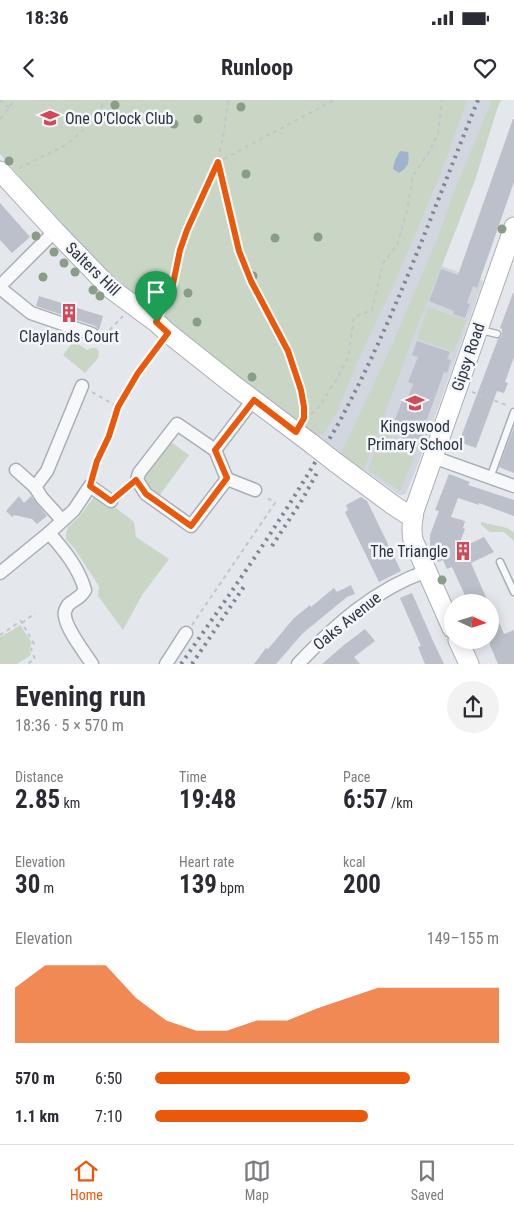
<!DOCTYPE html>
<meta charset="utf-8">
<style>
:root{--surface:#fff;--page:#f2f2f3;--text:#2b2b33;--muted:#7c7c81;--line:#e1e1e2;--accent:#ea580c}
body{margin:0;font-family:"Roboto Condensed",sans-serif;background:var(--page);color:var(--text);height:100vh;display:flex;flex-direction:column;font-size:19px;white-space:nowrap}
*{box-sizing:border-box;margin:0}
p{font-size:16px;color:var(--muted)}
.icon{flex:none;width:28px;height:28px;fill:none;stroke:currentColor;stroke-width:2;stroke-linecap:round;stroke-linejoin:round}
.map{position:relative;height:564px;overflow:hidden}
.details{display:flex;flex-direction:column;background:var(--surface);flex:1}
.details>*{flex:none}
.needle{width:32px;rotate:94deg}
.fabs{position:absolute;left:444px;top:494px;display:grid;gap:10px}
.fabs a{display:grid;place-items:center;width:55px;height:55px;border-radius:50%;background:var(--surface);box-shadow:0 2px 12px #0003;font-size:25px}
.pin{position:absolute;display:grid;place-items:center;width:42px;height:42px;color:#fff;margin:-51px -21px;border-radius:50% 50% 50% 0;rotate:-45deg;box-shadow:0 0 5px #0007}
.pin .icon{rotate:45deg}
.round{display:grid;place-items:center;flex:none;width:52px;height:52px;border-radius:26px;background:var(--page)}
.overview{display:flex;align-items:center;justify-content:space-between;height:85px;padding:0 15px}
h1{font-size:28px;font-weight:700;line-height:38px}
.metrics{display:grid;grid-template-columns:repeat(3,1fr);gap:8px;height:85px;padding:5px 15px}
.metrics div{display:grid;align-content:center}
.metrics b{font-size:25px;font-weight:700}
.metrics small{font-size:14px;font-weight:400}
.metrics p{font-size:14px}
.chart{height:140px;padding:10px 15px}
.chart p{display:flex;justify-content:space-between}
.chart svg{width:100%;height:90px;margin-top:5px;fill:var(--accent);opacity:.7}
ul{padding:0 15px;list-style:none;font-size:16px}
li{display:grid;grid-template-columns:80px 60px 1fr;align-items:center;height:38px}
li i{height:12px;border-radius:6px;background:var(--accent)}
.status{display:flex;justify-content:space-between;align-items:center;height:35px;padding:0 25px;background:var(--surface);direction:ltr}
.status svg{height:14px;fill:currentColor}
header{display:flex;justify-content:space-between;align-items:center;height:65px;padding:0 15px;background:var(--surface);font-size:22px;font-weight:700}
.tab-bar{display:flex;justify-content:space-around;align-items:center;height:70px;border-top:1px solid var(--line);background:var(--surface);font-size:14px;color:var(--muted)}
.tab-bar a{display:grid;justify-items:center;gap:2px}
.tab-bar .selected{color:var(--accent)}
.map>svg:first-child{display:block}
.built{fill:#d2d6de}
.green{fill:#c9d6c5}
.water{fill:#9fb4cc}
.building{fill:#bbc0ca}
.lines{fill:none;stroke-linecap:round;stroke-linejoin:round}
.lane-casing{stroke:#a9aeb7;stroke-width:9}
.street-casing{stroke:#a9aeb7;stroke-width:15}
.secondary-casing{stroke:#a9aeb7;stroke-width:21}
.path{stroke:#c2c5cb;stroke-width:2;stroke-dasharray:4 4;stroke-linecap:butt}
.lane{stroke:#f7f8fa;stroke-width:6}
.street{stroke:#f7f8fa;stroke-width:12}
.secondary{stroke:#fff;stroke-width:19}
.rail{stroke:#7d8696;stroke-width:4;stroke-dasharray:2.5 5;stroke-linecap:butt}
.secondary-bridge-casing{stroke:#a9aeb7;stroke-width:21;stroke-linecap:butt}
.secondary-bridge{stroke:#fff;stroke-width:19}
.tree{fill:#899d89}
.route-casing{stroke:#fff;stroke-width:10}
.route{stroke:#ea580c;stroke-width:6}
.labels{text-anchor:middle;dominant-baseline:central;stroke-width:5;stroke-linejoin:round;paint-order:stroke}
.poi-label{font-size:16px;fill:#2b3445;stroke:#f4f6f9}
.street-label{font-size:16px;fill:#2b3445;stroke:#f4f6f9}
</style>
<div class="status"><b>18:36</b><svg viewBox="0 0 49 12"><path d="M0 12V9h3v3zM5 12V6h3v6zM10 12V3h3v9zM15 12V0h3v12zM26 1h20v11H26zM47 4h2v5h-2z"/></svg></div>
<header><svg class="icon" aria-label="back" viewBox="0 0 24 24"><path d="M15 5l-7 7 7 7"/></svg>Runloop<svg class="icon" aria-label="heart" viewBox="0 0 24 24"><path d="M12 20l-8-8c-3-5 5-10 8-4 3-6 11-1 8 4z"/></svg></header>
<div class="map">
<svg width="514" height="564" viewBox="0 0 514 564">
<rect width="100%" height="100%" fill="#e4e7ec"/>
<path class="built" d="M 457,0 L 501,0 L 497,9 L 475,80 L 442,166 L 483,181 L 418,364 L 406,393 L 403,395 L 399,395 L 364,370 L 340,355 L 311,332 Z"/>
<g class="green">
<path d="M 0,0 L 467,0 L 441,73 L 399,173 L 357,263 L 337,312 L 323,335 L 311,332 C 246,281 179,233 116,179 C 73,142 38,97 0,54 Z"/>
<path d="M 492,0 L 501,0 L 497,9 L 475,80 L 413,238 L 364,370 L 340,355 L 393,243 L 438,137 L 452,97 Z"/>
<path d="M 428,207 L 466,220 L 454,252 L 417,239 Z"/>
<path d="M 74,241 L 87,250 L 91,248 L 96,248 L 99,251 L 98,258 L 85,273 L 63,255 Z"/>
<path d="M 382,332 L 418,347 L 400,391 L 368,370 Z"/>
<path d="M 168,340 L 189,355 L 159,396 C 155,394 149,391 147,386 C 140,372 160,351 168,340 Z"/>
<path d="M 97,393 L 134,422 L 136,437 L 169,459 L 142,495 L 123,530 L 98,496 L 99,486 L 74,448 L 66,439 L 66,434 L 68,427 L 80,416 Z"/>
<path d="M 481,422 L 507,428 L 514,432 L 514,441 L 504,432 L 490,432 L 481,425 Z"/>
<path d="M 20,525 L 32,543 C 29,547 29,550 31,555 L 17,564 L 0,564 L 0,537 C 7,533 13,530 20,525 Z"/>
</g>
<path class="water" d="M 400,51 L 408,52 C 410,63 408,67 399,73 L 393,69 L 395,60 Z"/>
<g class="building">
<path d="M 513,19 L 514,19 L 514,82 L 477,188 L 473,186 L 467,203 L 470,204 L 465,218 L 453,214 L 454,211 L 429,201 L 441,169 L 458,175 Z"/>
<path d="M 0,103 L 30,137 L 12,153 L 0,140 Z"/>
<path d="M 513,193 L 514,194 L 514,257 L 505,282 L 508,283 L 504,293 L 497,291 L 476,348 L 459,342 L 498,239 L 502,236 L 502,229 L 500,228 Z"/>
<path d="M 39,196 L 103,216 L 99,230 L 95,226 L 36,206 Z"/>
<path d="M 417,241 L 450,252 L 447,259 L 451,260 L 447,273 L 444,272 L 426,322 L 428,323 L 420,344 L 402,338 L 403,335 L 391,331 L 402,301 L 406,303 L 413,284 L 408,282 L 418,257 L 412,255 Z"/>
<path d="M 514,327 L 514,373 L 499,367 Z"/>
<path d="M 449,374 L 470,382 L 468,385 L 514,400 L 514,416 L 479,403 L 479,405 L 458,398 L 451,417 L 465,421 L 463,428 L 465,429 L 457,450 L 484,437 L 494,452 L 471,463 L 488,502 L 468,502 L 452,467 L 447,469 L 443,460 L 438,462 L 430,445 L 430,435 L 439,411 L 435,410 Z"/>
<path d="M 19,396 L 24,403 L 31,396 L 47,416 L 37,424 L 32,419 L 14,415 L 12,417 L 6,411 Z"/>
<path d="M 361,397 L 367,401 L 401,471 L 379,482 L 345,412 L 348,410 L 346,405 Z"/>
<path d="M 351,485 L 355,494 L 347,497 L 303,533 L 276,564 L 254,564 L 266,548 L 268,549 L 294,518 L 310,505 L 311,507 L 334,488 L 337,492 Z"/>
<path d="M 412,493 L 433,541 L 444,564 L 425,564 L 418,547 L 421,546 L 400,498 Z"/>
<path d="M 497,518 L 504,534 L 514,530 L 514,564 L 498,564 L 492,550 L 490,545 L 490,521 Z"/>
<path d="M 365,529 L 375,541 L 354,557 L 360,564 L 322,564 L 344,545 Z"/>
</g>
<g class="lines">
<g class="lane-casing">
<g id="lane">
<path d="M 481,230 L 497,234"/>
<path d="M 490,378 L 514,312"/>
<path d="M 500,462 L 514,492"/>
</g>
</g>
<g class="street-casing">
<g id="street">
<path d="M 0,186 L 55,131"/>
<path d="M 0,188 L 31,213 L 92,234"/>
<path d="M 177,324 L 215,350 L 227,379 L 191,426 L 146,394 L 137,380 L 139,373 Z"/>
<path d="M 215,350 L 253,300"/>
<path d="M 433,357 L 514,386"/>
<path d="M 16,370 L 35,387"/>
<path d="M 227,379 L 255,390"/>
<path d="M 62,420 L 42,398 L 35,387 L 47,371 L 82,286"/>
<path d="M 49,433 C 64,450 79,468 85,490 C 80,499 74,499 68,505 C 66,508 64,513 65,516 C 66,529 85,553 92,564"/>
<path d="M 0,473 L 49,433 L 74,410 L 90,386 L 111,401"/>
<path d="M 166,564 L 186,533"/>
<path d="M 298,564 C 335,525 375,489 427,471"/>
</g>
</g>
<g class="secondary-casing">
<g id="secondary">
<path d="M 0,71 L 55,131 L 110,188 L 156,222 L 168,233 L 231,283 L 312,344"/>
<path d="M 335,362 L 393,405 L 413,418"/>
<path d="M 452,528 L 413,440 C 411,430 412,421 414,411 L 514,127"/>
<path d="M 458,540 L 469,564"/>
</g>
</g>
<g class="path">
<path d="M 0,0 L 9,8"/>
<path d="M 0,19 L 15,0"/>
<path d="M 19,68 L 66,45 L 89,25 L 106,0"/>
<path d="M 162,209 L 173,184 L 180,150 L 187,130 L 218,62 L 224,31 L 228,0"/>
<path d="M 104,236 L 123,216"/>
<path d="M 92,292 L 118,307"/>
<path d="M 472,292 L 509,306"/>
<path d="M 304,318 L 316,311 L 337,279 L 348,257 L 354,217 L 372,210 L 383,163 L 397,145 L 407,111 L 413,75 L 428,54 L 438,34 L 442,0"/>
<path d="M 304,319 L 304,307 L 301,290 L 289,251 L 251,181 L 239,151 L 218,62 L 334,0"/>
<path d="M 93,374 L 97,361 L 109,336 L 118,307 L 138,273 L 158,246"/>
<path d="M 119,394 L 127,388"/>
<path d="M 22,523 L 35,513"/>
<path d="M 192,525 L 275,403 L 266,397"/>
<path d="M 0,535 L 21,521 L 34,544 L 31,549 L 35,559 L 27,564"/>
</g>
<use href="#lane" class="lane"/>
<use href="#street" class="street"/>
<use href="#secondary" class="secondary"/>
<g class="rail">
<path d="M 272,446 L 302,400 L 318,371"/>
<path d="M 181,564 C 228,497 275,430 317,359 C 326,344 336,329 344,313 C 397,213 435,105 478,0"/>
<path d="M 192,564 L 245,485"/>
</g>
<g class="secondary-bridge-casing">
<path id="secondary-bridge" d="M 312,344 L 335,362"/>
</g>
<use href="#secondary-bridge" class="secondary-bridge"/>
</g>
<g class="tree">
<circle cx="115" cy="5" r="4.5"/>
<circle cx="241" cy="7" r="4.5"/>
<circle cx="159" cy="19" r="4.5"/>
<circle cx="198" cy="19" r="4.5"/>
<circle cx="174" cy="24" r="4.5"/>
<circle cx="9" cy="61" r="4.5"/>
<circle cx="246" cy="74" r="4.5"/>
<circle cx="502" cy="129" r="4.5"/>
<circle cx="36" cy="136" r="4.5"/>
<circle cx="318" cy="137" r="4.5"/>
<circle cx="275" cy="138" r="4.5"/>
<circle cx="54" cy="152" r="4.5"/>
<circle cx="64" cy="163" r="4.5"/>
<circle cx="75" cy="172" r="4.5"/>
<circle cx="253" cy="176" r="4.5"/>
<circle cx="43" cy="177" r="4.5"/>
<circle cx="93" cy="190" r="4.5"/>
<circle cx="188" cy="193" r="4.5"/>
<circle cx="100" cy="196" r="4.5"/>
<circle cx="197" cy="222" r="4.5"/>
<circle cx="252" cy="277" r="4.5"/>
<circle cx="442" cy="480" r="4.5"/>
</g>
<g class="lines">
<g class="route-casing">
<path id="route" d="M 218,62 L 239,151 L 251,181 L 288,251 L 301,290 L 304,307 L 304,318 L 296,332 L 254,300 L 215,350 L 227,378 L 191,426 L 146,394 L 136,380 L 111,401 L 90,386 L 97,361 L 109,336 L 118,307 L 138,273 L 168,233 L 156,222 L 173,184 L 180,150 L 187,130 Z"/>
</g>
<use href="#route" class="route"/>
</g>
<defs>
<g id="school-bare" transform="scale(1.5)"><path d="M0-5L7-2L0 1L-7-2ZM-4 1L0 2.5L4 1V4Q0 6-4 4Z" fill="#d1495b" stroke="#f4f6f9" stroke-width="2.5" paint-order="stroke"/></g>
<g id="building-bare" transform="scale(1.5)"><path d="M-4-6H4V6H1V3H-1V6H-4ZM-2.5-4.3h1.7v1.8h-1.7ZM.8-4.3h1.7v1.8H.8ZM-2.5-1h1.7V.8h-1.7ZM.8-1h1.7V.8H.8Z" fill="#d1495b" stroke="#f4f6f9" stroke-width="2.5" paint-order="stroke"/></g>
</defs>
<g fill-rule="evenodd">
<use href="#school-bare" x="50" y="18"/>
<use href="#building-bare" x="69" y="213"/>
<use href="#school-bare" x="415" y="303"/>
<use href="#building-bare" x="463" y="451"/>
</g>
<g class="labels">
<g class="poi-label">
<text x="65" y="18" text-anchor="start">One O'Clock Club</text>
<text x="69" y="236">Claylands Court</text>
<text x="415" y="326">Kingswood<tspan x="415" dy="18">Primary School</tspan></text>
<text x="448" y="451" text-anchor="end">The Triangle</text>
</g>
<g class="street-label">
<text transform="translate(93 169) rotate(44)">Salters Hill</text>
<text transform="translate(468 257) rotate(-71)">Gipsy Road</text>
<text transform="translate(347 521) rotate(-39)">Oaks Avenue</text>
</g>
</g>
</svg>
<div class="fabs">
<a><svg class="needle" viewBox="-14 -14 28 28"><path d="M0-13l5 13h-10z" fill="#e53935"/><path d="M0 13l5-13h-10z" fill="#7c7c81"/></svg></a>
</div>
<div class="pin" style="left:156px;top:222px;background:#1e9e55"><svg class="icon" aria-label="arrive" viewBox="0 0 24 24"><path d="M6 21V4h12l-3 4 3 4H6"/></svg></div>
</div>
<section class="details">
<div class="overview"><div><h1>Evening run</h1><p>18:36 · 5 × 570 m</p></div><a class="round"><svg class="icon" aria-label="share" viewBox="0 0 24 24"><path d="M12 15V3M7 8l5-5 5 5M5 13v7h14v-7"/></svg></a></div>
<div class="metrics">
<div><p>Distance</p><b>2.85<small> km</small></b></div>
<div><p>Time</p><b>19:48</b></div>
<div><p>Pace</p><b>6:57<small> /km</small></b></div>
</div>
<div class="metrics">
<div><p>Elevation</p><b>30<small> m</small></b></div>
<div><p>Heart rate</p><b>139<small> bpm</small></b></div>
<div><p>kcal</p><b>200</b></div>
</div>
<div class="chart"><p><span>Elevation</span>149–155 m</p>
<svg viewBox="0 0 160 44" preserveAspectRatio="none"><path d="M0 44V17L10 6L20 6L30 6L40 22L50 33L60 38L70 38L80 33L90 33L100 27L110 22L120 17L130 17L140 17L150 17L160 17V44z"/></svg>
</div>
<ul>
<li><b>570 m</b>6:50<i style="width:74%"></i></li>
<li><b>1.1 km</b>7:10<i style="width:62%"></i></li>
</ul>
</section>
<nav class="tab-bar">
<a class="selected"><svg class="icon" aria-label="home" viewBox="0 0 24 24"><path d="M3 11l9-7 9 7M6 9v11h12V9"/></svg>Home</a>
<a><svg class="icon" aria-label="map" viewBox="0 0 24 24"><path d="M3 6l6-2 6 2 6-2v14l-6 2-6-2-6 2zM9 4v14M15 6v14"/></svg>Map</a>
<a><svg class="icon" aria-label="saved" viewBox="0 0 24 24"><path d="M7 4h10v16l-5-4-5 4z"/></svg>Saved</a>
</nav>
